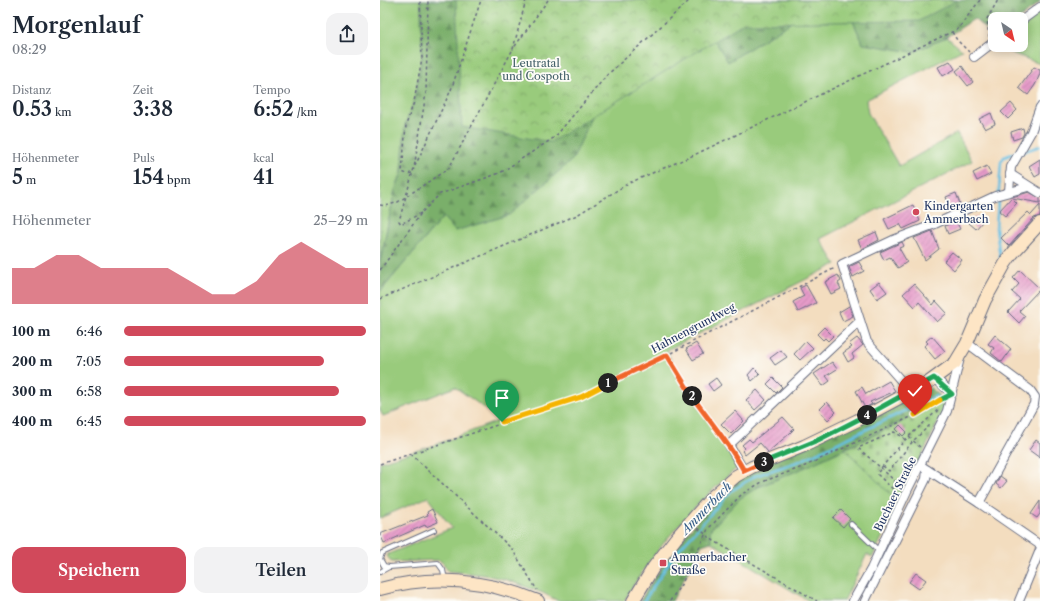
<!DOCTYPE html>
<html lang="de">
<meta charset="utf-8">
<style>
:root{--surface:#fff;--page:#f2f2f3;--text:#1f2937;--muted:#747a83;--accent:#d1495b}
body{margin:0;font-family:"Libre Caslon Text",serif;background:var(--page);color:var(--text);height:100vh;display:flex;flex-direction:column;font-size:15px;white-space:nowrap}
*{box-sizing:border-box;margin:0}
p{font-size:13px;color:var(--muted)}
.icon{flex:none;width:22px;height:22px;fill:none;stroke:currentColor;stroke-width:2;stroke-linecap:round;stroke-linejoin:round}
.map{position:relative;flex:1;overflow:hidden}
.details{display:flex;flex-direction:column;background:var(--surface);width:380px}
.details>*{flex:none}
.needle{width:26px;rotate:145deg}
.tools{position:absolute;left:608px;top:12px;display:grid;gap:8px}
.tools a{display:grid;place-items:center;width:40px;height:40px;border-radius:8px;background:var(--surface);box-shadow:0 2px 10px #0003;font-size:20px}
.pin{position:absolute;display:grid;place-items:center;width:34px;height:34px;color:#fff;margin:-41px -17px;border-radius:50% 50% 50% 0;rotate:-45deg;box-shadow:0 0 4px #0007}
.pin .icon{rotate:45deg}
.km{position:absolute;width:20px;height:20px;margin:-10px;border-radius:50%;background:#222;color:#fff;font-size:11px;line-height:20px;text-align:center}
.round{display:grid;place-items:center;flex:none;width:42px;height:42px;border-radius:12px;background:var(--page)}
.summary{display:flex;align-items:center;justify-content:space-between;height:68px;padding:0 12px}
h1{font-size:22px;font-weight:600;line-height:30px}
.figures{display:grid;grid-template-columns:repeat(3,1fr);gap:6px;height:68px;padding:4px 12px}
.figures div{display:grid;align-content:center}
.figures b{font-size:20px;font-weight:600}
.figures small{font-size:11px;font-weight:400}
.figures p{font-size:11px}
.chart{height:112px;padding:8px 12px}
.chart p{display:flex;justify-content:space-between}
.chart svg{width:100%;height:72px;margin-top:4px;fill:var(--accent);opacity:.7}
.action{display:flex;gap:8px;margin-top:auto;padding:8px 12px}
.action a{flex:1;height:46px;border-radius:12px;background:var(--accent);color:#fff;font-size:16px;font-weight:600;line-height:46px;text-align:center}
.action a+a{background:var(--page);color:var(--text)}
ul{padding:0 12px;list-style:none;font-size:13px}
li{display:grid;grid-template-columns:64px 48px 1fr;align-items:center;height:30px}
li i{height:10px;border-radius:5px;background:var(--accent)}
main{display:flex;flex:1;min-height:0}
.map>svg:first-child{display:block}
.green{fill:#99cb7b;stroke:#5a7d6c}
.forest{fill:url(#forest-firs);stroke:#4a6f64}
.cemetery{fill:url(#cemetery-stones);stroke:#5a7d6c}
.park{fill:url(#park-crowns);stroke:#5a7d6c}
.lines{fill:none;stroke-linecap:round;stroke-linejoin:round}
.stream{stroke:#65bfe3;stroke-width:2.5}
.building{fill:url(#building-hatch)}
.lane-casing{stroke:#676c80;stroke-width:6}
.street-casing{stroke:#676c80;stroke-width:10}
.secondary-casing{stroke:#676c80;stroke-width:14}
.path{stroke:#676c80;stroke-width:1.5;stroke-dasharray:3 3;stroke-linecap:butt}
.lane{stroke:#fff;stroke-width:4}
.street{stroke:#fff;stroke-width:8}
.secondary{stroke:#fde5c5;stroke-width:12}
.split-1-casing{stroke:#fff;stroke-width:8}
.split-2-casing{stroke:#fff;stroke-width:8}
.split-3-casing{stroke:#fff;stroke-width:8}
.split-4-casing{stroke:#fff;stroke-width:8}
.split-5-casing{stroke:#fff;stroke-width:8}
.split-6-casing{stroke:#fff;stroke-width:8}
.split-1{stroke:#f5b400;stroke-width:5}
.split-2{stroke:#f0652b;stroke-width:5}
.split-3{stroke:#f0652b;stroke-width:5}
.split-4{stroke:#22a559;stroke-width:5}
.split-5{stroke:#22a559;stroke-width:5}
.split-6{stroke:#f5b400;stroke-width:5}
.poi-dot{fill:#d1495b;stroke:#fdfcf7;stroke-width:1.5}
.labels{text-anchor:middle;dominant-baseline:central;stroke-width:3.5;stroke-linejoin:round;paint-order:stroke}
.park-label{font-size:11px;fill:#415e67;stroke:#fdfcf7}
.poi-label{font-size:11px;fill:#1b2f5e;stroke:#fdfcf7;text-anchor:start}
.street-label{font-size:11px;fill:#1b2f5e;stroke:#fdfcf7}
.water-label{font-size:12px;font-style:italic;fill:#315a86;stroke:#fdfcf7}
</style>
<main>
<section class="details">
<div class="summary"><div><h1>Morgenlauf</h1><p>08:29</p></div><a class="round"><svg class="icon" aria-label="share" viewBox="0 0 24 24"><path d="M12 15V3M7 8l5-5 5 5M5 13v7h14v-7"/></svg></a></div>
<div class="figures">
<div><p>Distanz</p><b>0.53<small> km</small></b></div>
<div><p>Zeit</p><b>3:38</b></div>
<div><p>Tempo</p><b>6:52<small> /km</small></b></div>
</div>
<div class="figures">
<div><p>Höhenmeter</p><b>5<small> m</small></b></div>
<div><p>Puls</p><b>154<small> bpm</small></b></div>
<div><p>kcal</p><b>41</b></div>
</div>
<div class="chart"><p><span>Höhenmeter</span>25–29 m</p>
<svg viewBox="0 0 160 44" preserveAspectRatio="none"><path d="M0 44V22L10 22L20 14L30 14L40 22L50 22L60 22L70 22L80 30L90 38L100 38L110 30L120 14L130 6L140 14L150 22L160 22V44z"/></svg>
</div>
<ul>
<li><b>100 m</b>6:46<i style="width:99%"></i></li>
<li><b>200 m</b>7:05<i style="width:82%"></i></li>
<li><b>300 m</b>6:58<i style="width:88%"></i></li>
<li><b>400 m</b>6:45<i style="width:99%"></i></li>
</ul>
<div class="action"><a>Speichern</a><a>Teilen</a></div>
</section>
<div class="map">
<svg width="660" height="601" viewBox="0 0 660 601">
<defs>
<pattern id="forest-firs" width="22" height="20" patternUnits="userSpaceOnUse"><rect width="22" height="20" fill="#7aaf6b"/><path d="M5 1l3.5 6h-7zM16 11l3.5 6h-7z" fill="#638f5b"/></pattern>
<pattern id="cemetery-stones" width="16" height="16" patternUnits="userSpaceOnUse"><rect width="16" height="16" fill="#99cb7b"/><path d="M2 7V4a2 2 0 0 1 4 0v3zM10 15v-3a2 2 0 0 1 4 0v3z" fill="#7ca568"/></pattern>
<pattern id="park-crowns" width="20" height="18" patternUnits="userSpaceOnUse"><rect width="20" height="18" fill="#99cb7b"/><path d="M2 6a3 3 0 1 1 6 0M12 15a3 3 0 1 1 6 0" fill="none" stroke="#7ca568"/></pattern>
<pattern id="building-hatch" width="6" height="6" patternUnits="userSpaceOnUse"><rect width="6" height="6" fill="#e69bc9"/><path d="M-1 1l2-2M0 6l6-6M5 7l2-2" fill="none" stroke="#ba7fa6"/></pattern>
</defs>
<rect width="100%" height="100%" fill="#fdfcf7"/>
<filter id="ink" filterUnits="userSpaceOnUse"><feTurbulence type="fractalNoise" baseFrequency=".025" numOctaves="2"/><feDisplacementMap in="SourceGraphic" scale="8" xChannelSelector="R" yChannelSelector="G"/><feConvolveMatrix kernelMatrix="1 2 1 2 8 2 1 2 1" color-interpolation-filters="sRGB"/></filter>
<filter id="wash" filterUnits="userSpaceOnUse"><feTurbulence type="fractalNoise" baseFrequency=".012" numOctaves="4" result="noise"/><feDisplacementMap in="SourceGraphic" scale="16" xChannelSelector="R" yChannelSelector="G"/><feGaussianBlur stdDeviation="0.9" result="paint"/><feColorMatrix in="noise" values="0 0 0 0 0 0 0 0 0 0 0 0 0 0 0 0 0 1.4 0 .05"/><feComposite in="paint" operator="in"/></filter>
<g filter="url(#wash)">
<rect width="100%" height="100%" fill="#f3ddbf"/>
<g class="green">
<path d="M 0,0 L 41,0 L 42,58 L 34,101 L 25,125 L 22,172 L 15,190 L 0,262 Z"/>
<path d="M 447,0 L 533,52 L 567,37 L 582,50 L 486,100 L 488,113 L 519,166 L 577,133 L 592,161 L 440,239 L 456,264 L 287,350 L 299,380 L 347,447 L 358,467 C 314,505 273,550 244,601 L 178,601 L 163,593 L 127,580 L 105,575 L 68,571 L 63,563 L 59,560 L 12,562 L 6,555 L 72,528 L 48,497 L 0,518 L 0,462 L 52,446 L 121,420 L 75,387 L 3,416 L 0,410 L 0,292 L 63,217 L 229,78 Z"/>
<path d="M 660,5 L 660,64 L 619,48 L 622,45 L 641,45 L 641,25 Z"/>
<path d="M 465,449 L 519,503 L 492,558 L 487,554 L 464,601 L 429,601 L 331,542 L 330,530 L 359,499 L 376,488 Z"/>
</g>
<g class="forest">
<path d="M 41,0 L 447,0 L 348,62 L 312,3 L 229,78 L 193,159 L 129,215 L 75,231 L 63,217 L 0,292 L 0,262 L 15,190 L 22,172 L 25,125 L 34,101 L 42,58 Z"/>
<path d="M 466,0 L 660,0 L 660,2 L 639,19 L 615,19 L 615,37 L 594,19 L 567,37 L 533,52 L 483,44 L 464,1 Z"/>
<path d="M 551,388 L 561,397 L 563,402 L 426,467 L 376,488 L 359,499 L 330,530 L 331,542 L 322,545 L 292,601 L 260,601 C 289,552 323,510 365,472 Z"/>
</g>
<path class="cemetery" d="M 563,402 L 564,410 L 519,503 L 465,449 Z"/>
<path class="park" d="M 76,0 L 577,0 L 539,21 L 363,23 L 171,142 L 82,127 Z"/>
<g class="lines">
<g class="stream">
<path d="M 642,152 L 660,146"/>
<path d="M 620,258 L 616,228 L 621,162 L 624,157 L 637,152"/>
<path d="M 264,601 L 294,555 L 351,491 L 375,476 L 420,461 L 556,396"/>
</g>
</g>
<g id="blocks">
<g class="building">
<path d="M 570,61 L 575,69 L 563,76 L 558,67 Z"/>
<path d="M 582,66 L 593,82 L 588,86 L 576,71 Z"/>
<path d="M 654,67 L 660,70 L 660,74 L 655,85 L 648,95 L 639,88 Z"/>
<path d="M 631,103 L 637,110 L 628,119 L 621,112 Z"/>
<path d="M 611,113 L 615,124 L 605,129 L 599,119 Z"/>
<path d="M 643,128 L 644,133 L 642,137 L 633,140 L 631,132 Z"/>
<path d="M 660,159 L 660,174 L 655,177 L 649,166 Z"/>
<path d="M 607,166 L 611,174 L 597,181 L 593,173 Z"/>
<path d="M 649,192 L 660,198 L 660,203 L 632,198 L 637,203 L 625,216 L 619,211 L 632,197 Z"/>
<path d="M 576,193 L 580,204 L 570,208 L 566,197 Z"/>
<path d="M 533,205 L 540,221 L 523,229 L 520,224 L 509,229 L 504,219 Z"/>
<path d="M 660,205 L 660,216 L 654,218 L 629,246 L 621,238 L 648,212 L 651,215 Z"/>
<path d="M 596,216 L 602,222 L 596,229 L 589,223 Z"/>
<path d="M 576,221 L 580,229 L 568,234 L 565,226 Z"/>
<path d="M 552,231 L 559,249 L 545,260 L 534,238 Z"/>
<path d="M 496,232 L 499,240 L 482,249 L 478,240 Z"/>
<path d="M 522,242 L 524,246 L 519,248 L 527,262 L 518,268 L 510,257 L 504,260 L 500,252 Z"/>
<path d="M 572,252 L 582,260 L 574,270 L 564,261 Z"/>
<path d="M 479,262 L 484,271 L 473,277 L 469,267 Z"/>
<path d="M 640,270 L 660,289 L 639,311 L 645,316 L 639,323 L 628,312 L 640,299 L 632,292 L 639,284 L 633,278 Z"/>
<path d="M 458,275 L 461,281 L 458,283 L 461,289 L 451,294 L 445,282 Z"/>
<path d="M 499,282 L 507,292 L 497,299 L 490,289 Z"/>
<path d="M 534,284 L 553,305 L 556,301 L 567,313 L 557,322 L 539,302 L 535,307 L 523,294 Z"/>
<path d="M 426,285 L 436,303 L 418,312 L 413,302 L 424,296 L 420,288 Z"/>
<path d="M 469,306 L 473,316 L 463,321 L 459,312 Z"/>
<path d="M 444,327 L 453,336 L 448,341 L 445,338 L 443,340 L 437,334 Z"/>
<path d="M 615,335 L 631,349 L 622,362 L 611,353 L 614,348 L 608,344 Z"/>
<path d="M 552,336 L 565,351 L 555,359 L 544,346 L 548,343 L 546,341 Z"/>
<path d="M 477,338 L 483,345 L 472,354 L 474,358 L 468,362 L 463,353 L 472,347 L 469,344 Z"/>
<path d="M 426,341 L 433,348 L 420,360 L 414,354 Z"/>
<path d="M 316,343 L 323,354 L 313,360 L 306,349 Z"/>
<path d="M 401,350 L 407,357 L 395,365 L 390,358 Z"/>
<path d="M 452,362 L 457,369 L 446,376 L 450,381 L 443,386 L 434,374 Z"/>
<path d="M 374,368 L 380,374 L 372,381 L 368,375 Z"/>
<path d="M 336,378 L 341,385 L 333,391 L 328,384 Z"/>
<path d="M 393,378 L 402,387 L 396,393 L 387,384 Z"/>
<path d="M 509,381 L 515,391 L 490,402 L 492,404 L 485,408 L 476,391 L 482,387 L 486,394 Z"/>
<path d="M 377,390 L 386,400 L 375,410 L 366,400 Z"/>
<path d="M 447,402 L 456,412 L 448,420 L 439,410 Z"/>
<path d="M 355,411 L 364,421 L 351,434 L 341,424 Z"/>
<path d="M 403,417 L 414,429 L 409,434 L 388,452 L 380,443 L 365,455 L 362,451 L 365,448 L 362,445 L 369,439 L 372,442 Z"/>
<path d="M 520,425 L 527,432 L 523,436 L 516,429 Z"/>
<path d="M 656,440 L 660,443 L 660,458 L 649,450 Z"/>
<path d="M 620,476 L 627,481 L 621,488 L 616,484 Z"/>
<path d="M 660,501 L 660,514 L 657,518 L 651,514 Z"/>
<path d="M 52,509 L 58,522 L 46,527 L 45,525 L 4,543 L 0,534 L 48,515 L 47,512 Z"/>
<path d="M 461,510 L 470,519 L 463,527 L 453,518 Z"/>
<path d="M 536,573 L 546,580 L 539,589 L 529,582 Z"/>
</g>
</g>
</g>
<g filter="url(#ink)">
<use href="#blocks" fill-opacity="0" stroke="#676c80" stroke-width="1"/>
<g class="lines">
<g class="lane-casing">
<g id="lane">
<path d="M 471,524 L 499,551"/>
<path d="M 54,530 L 2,553 L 0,559 L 4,566 L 9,567 L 58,563 L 63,570 L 65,580"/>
<path d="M 0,572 L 9,567"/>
</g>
</g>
<g class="street-casing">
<g id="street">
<path d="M 641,21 L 660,7"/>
<path d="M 594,57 L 615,41"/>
<path d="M 630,174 L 660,193"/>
<path d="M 629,191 L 631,167 L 651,132 L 660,107"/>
<path d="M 555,378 L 572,394"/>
<path d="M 531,392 L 487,342 L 462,264 L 513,240 L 555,224 L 615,196 L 648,187"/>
<path d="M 540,465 L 599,503 L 654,404 L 655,397 L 650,390 L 587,343"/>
<path d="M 364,471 L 349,445 L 480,321"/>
<path d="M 599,503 L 660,545"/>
<path d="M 473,601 L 491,569 L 527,491 L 567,411 L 580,358"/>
<path d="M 485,601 L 546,479 L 547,470"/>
<path d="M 639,601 L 660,550"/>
</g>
</g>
<g class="secondary-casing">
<g id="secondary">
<path d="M 0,589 C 53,574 107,580 158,601"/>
<path d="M 253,601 L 273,568 L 296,538 L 333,496 L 356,476 L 372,467 L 424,446 L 478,420 L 549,382 L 575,363 L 587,343 L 605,300 L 625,264 L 632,254 L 660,223"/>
</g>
</g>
<g class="path">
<path d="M 146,0 L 133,49 L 168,0"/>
<path d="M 572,32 L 577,40 L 589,52"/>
<path d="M 609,37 L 607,19 L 618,0"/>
<path d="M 35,166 L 71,90 L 101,0"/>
<path d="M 32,173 L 27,174 L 22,172 L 26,125 L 34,102 L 42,58 L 40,0"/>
<path d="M 0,205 L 6,206 L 18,202 L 69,168 L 133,49"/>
<path d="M 41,213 L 21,224 L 19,221 L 34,168 L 46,93 L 48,0"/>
<path d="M 0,270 L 42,212 L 60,194 L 120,173 L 175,137 L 227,75 L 310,0"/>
<path d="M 0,299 L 197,215 L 249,183 L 314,155 L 546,44 L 578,29 L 600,0"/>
<path d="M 287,355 L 300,379 L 344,440"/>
<path d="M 529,437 L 540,447"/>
<path d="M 525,440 L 523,437 L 514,432 L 478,448 L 501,468 L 525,440 L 559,409"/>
<path d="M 31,454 L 132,549 L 157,590"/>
<path d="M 0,464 L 201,397 L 241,376 L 287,355 L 455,268"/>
<path d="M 503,466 L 509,471 L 533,441 L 550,425"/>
<path d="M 501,468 L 522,488 L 517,493 L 497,474 Z"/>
<path d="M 318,528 L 334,541 L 437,601"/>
<path d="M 290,601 L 302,583 L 328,529 L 362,494 L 382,482 L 425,466 L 535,415 L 562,400"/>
</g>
<use href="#lane" class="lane"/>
<use href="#street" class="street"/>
<use href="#secondary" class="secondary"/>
</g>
</g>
<g class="lines" filter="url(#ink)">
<g class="split-1-casing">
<path id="split-1" d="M 122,422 L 201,397 L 228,383"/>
</g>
<g class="split-2-casing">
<path id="split-2" d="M 228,383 L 287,355 L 312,396"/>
</g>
<g class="split-3-casing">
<path id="split-3" d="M 312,396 C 329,421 350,444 364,471 L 384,462"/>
</g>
<g class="split-4-casing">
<path id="split-4" d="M 384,462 L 438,440 L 487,415"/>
</g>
<g class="split-5-casing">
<path id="split-5" d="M 487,415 L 554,378 L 572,394 L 560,400"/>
</g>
<g class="split-6-casing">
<path id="split-6" d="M 535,415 L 560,400"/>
</g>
<use href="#split-1" class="split-1"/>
<use href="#split-2" class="split-2"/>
<use href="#split-3" class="split-3"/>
<use href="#split-4" class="split-4"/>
<use href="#split-5" class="split-5"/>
<use href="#split-6" class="split-6"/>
</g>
<g class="poi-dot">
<circle cx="536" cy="212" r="4"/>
<rect x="279" y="559" width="8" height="8" rx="2"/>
</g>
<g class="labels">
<g class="park-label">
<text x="156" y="63">Leutratal<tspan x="156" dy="13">und Cospoth</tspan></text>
</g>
<g class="poi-label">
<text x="544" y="206">Kindergarten<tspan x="544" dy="13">Ammerbach</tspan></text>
<text x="291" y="557">Ammerbacher<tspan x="291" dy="13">Straße</tspan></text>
</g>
<g class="street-label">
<text transform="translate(313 328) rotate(-28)">Hahnengrundweg</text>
<text transform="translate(515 494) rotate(-64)">Buchaer Straße</text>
</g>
<g class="water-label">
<text transform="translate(326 508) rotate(-46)">Ammerbach</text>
</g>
</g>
</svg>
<div class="tools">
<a><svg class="needle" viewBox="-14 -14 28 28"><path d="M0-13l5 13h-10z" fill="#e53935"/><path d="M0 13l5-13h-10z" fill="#747a83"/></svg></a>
</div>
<div class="pin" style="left:122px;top:422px;background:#1e9e55"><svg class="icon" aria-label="arrive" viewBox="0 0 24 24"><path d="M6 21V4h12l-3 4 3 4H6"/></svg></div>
<div class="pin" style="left:535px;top:415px;background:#d93025"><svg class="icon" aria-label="check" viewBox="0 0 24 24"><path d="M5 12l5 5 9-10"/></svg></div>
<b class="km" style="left:228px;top:383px">1</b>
<b class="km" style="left:312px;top:396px">2</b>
<b class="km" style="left:384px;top:462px">3</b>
<b class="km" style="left:487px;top:415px">4</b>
</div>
</main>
